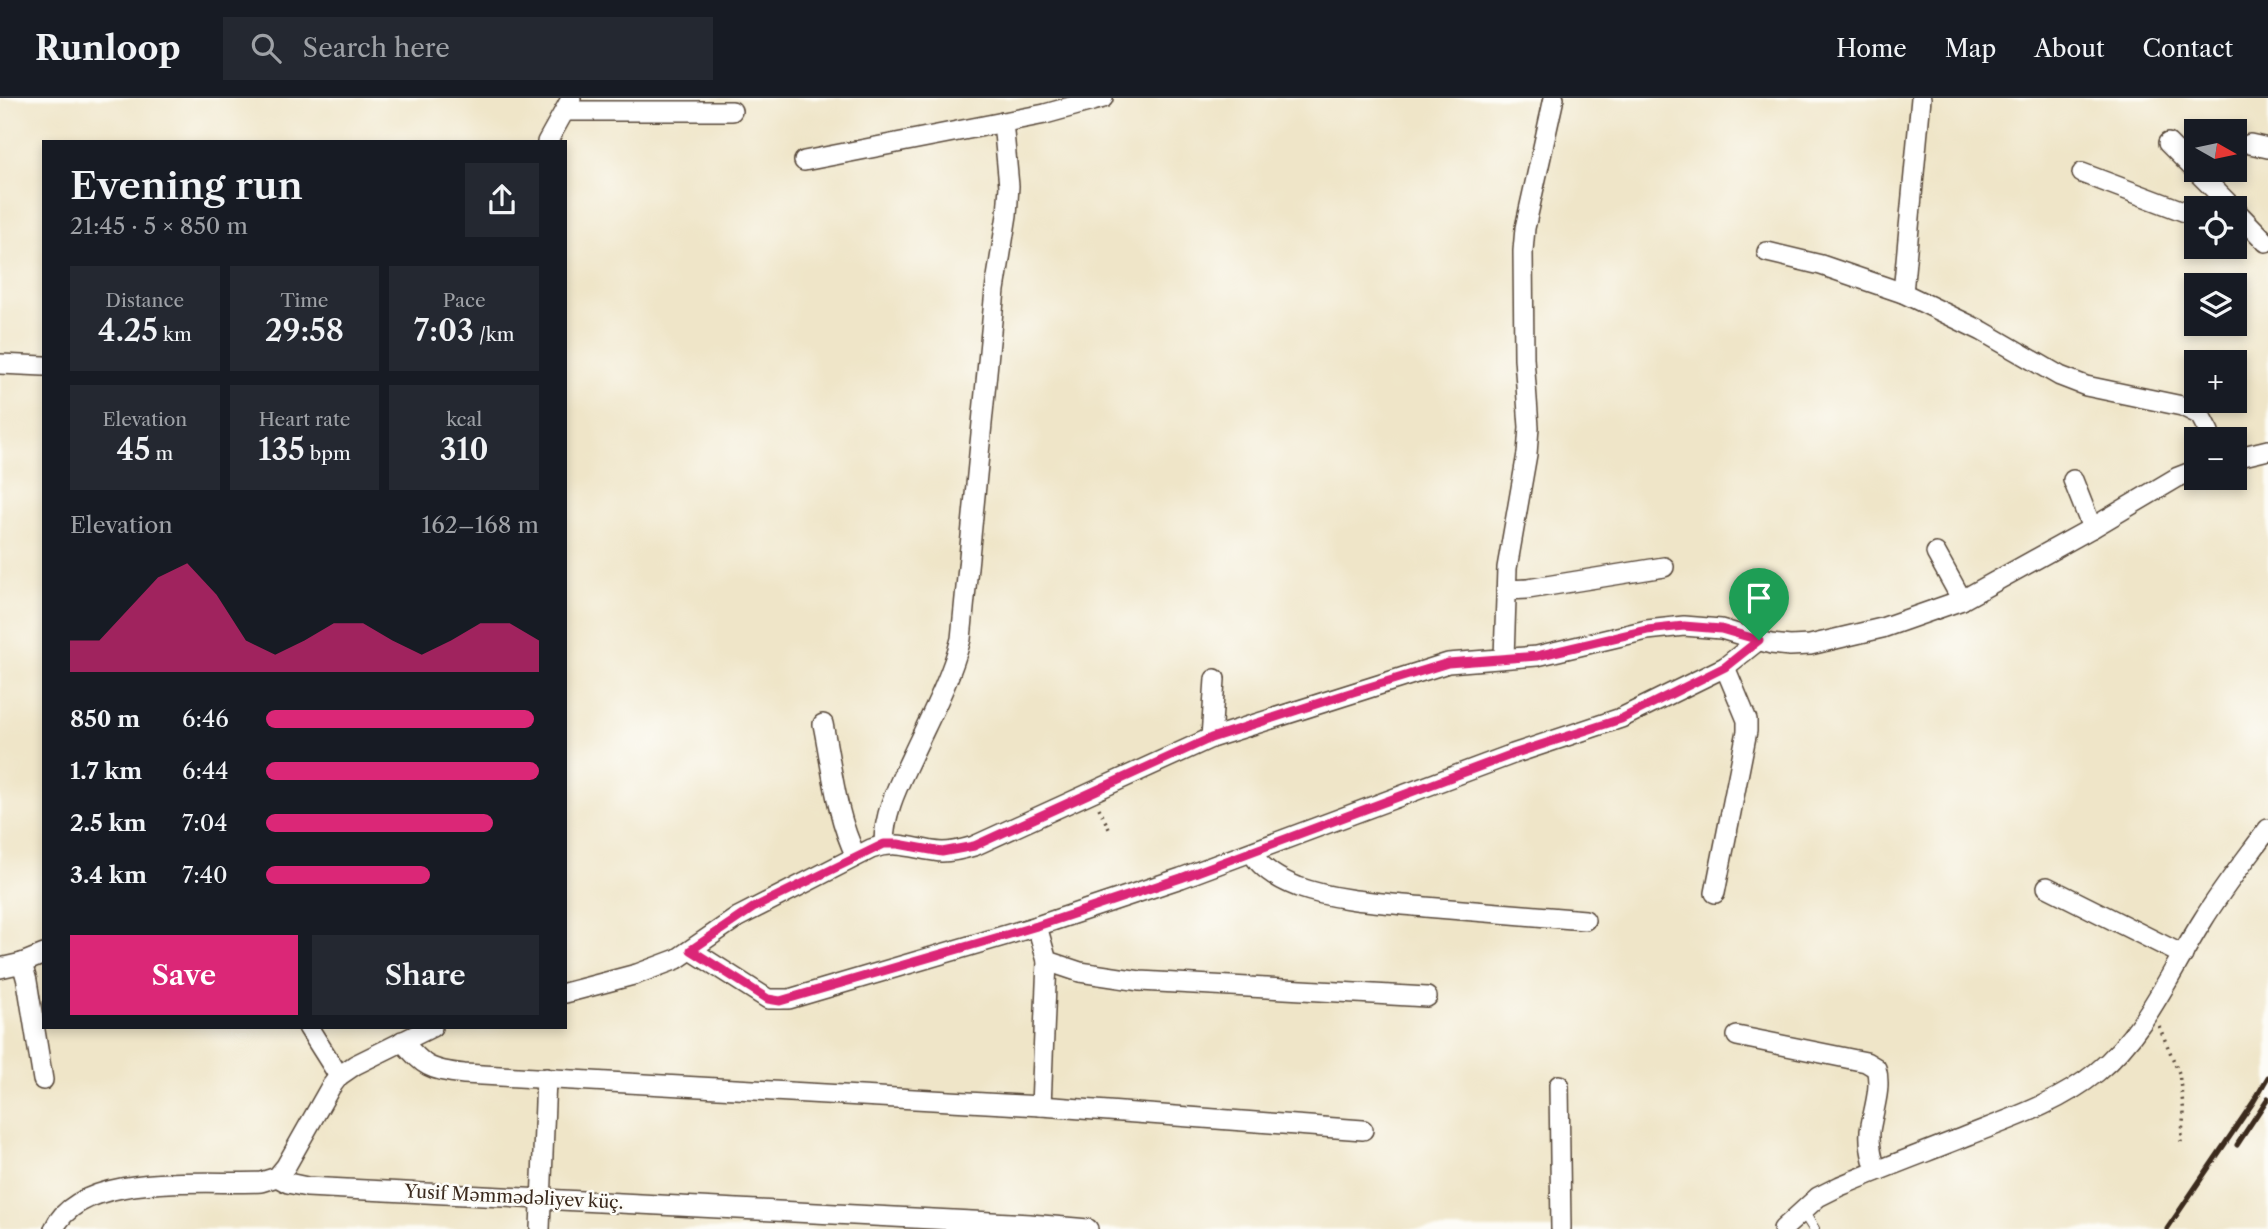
<!DOCTYPE html>
<meta charset="utf-8">
<style>
:root{--surface:#171b24;--page:#242831;--text:#f1f3f6;--muted:#9ea1a6;--line:#363941;--accent:#db2777}
body{margin:0;font-family:"Libre Caslon Text",serif;background:var(--page);color:var(--text);height:100vh;display:flex;flex-direction:column;font-size:26px;white-space:nowrap}
*{box-sizing:border-box;margin:0}
p{font-size:23px;color:var(--muted)}
.icon{flex:none;width:38px;height:38px;fill:none;stroke:currentColor;stroke-width:2;stroke-linecap:round;stroke-linejoin:round}
.map{position:relative;flex:1;overflow:hidden}
.panel{position:absolute;left:42px;top:42px;width:525px;height:889px;display:flex;flex-direction:column;background:var(--surface);border-radius:0px;box-shadow:0 4px 10px #0003}
.panel>*{flex:none}
.needle{width:46px;rotate:99deg}
.buttons{position:absolute;left:2184px;top:21px;display:grid;gap:14px}
.buttons a{display:grid;place-items:center;width:63px;height:63px;border-radius:0px;background:var(--surface);box-shadow:0 4px 10px #0003;font-size:35px}
.pin{position:absolute;display:grid;place-items:center;width:60px;height:60px;color:#fff;margin:-72px -30px;border-radius:50% 50% 50% 0;rotate:-45deg;box-shadow:0 0 7px #0007}
.pin .icon{rotate:45deg}
.round{display:grid;place-items:center;flex:none;width:74px;height:74px;border-radius:0px;background:var(--page)}
.overview{display:flex;align-items:center;justify-content:space-between;height:119px;padding:0 28px}
h1{font-size:38px;font-weight:600;line-height:52px}
.metrics{display:grid;grid-template-columns:repeat(3,1fr);gap:10px;height:119px;padding:7px 28px}
.metrics div{display:grid;align-content:center;border-radius:0px;background:var(--page);text-align:center}
.metrics b{font-size:30px;font-weight:600}
.metrics small{font-size:19px;font-weight:400}
.metrics p{font-size:19px}
.chart{height:196px;padding:14px 28px}
.chart p{display:flex;justify-content:space-between}
.chart svg{width:100%;height:126px;margin-top:7px;fill:var(--accent);opacity:.7}
.action{display:flex;gap:14px;margin-top:auto;padding:14px 28px}
.action a{flex:1;height:80px;border-radius:0px;background:var(--accent);color:#fff;font-size:28px;font-weight:600;line-height:80px;text-align:center}
.action a+a{background:var(--page);color:var(--text)}
ul{padding:0 28px;list-style:none;font-size:23px}
li{display:grid;grid-template-columns:112px 84px 1fr;align-items:center;height:52px}
li i{height:18px;border-radius:9px;background:var(--accent)}
header{display:flex;align-items:center;gap:42px;box-sizing:border-box;height:98px;padding:0 35px;background:var(--surface);border-bottom:2px solid var(--line)}
header strong{font-size:33px}
nav{display:flex;gap:38px;margin-inline-start:auto;font-size:24px}
.search{width:490px;height:63px;background:var(--page);display:flex;align-items:center;gap:18px;box-sizing:border-box;padding:0 24px;border-radius:0px;color:var(--muted);font-size:26px}
.map>svg:first-child{display:block}
.lines{fill:none;stroke-linecap:round;stroke-linejoin:round}
.service-casing{stroke:#564638;stroke-width:12}
.minor-casing{stroke:#564638;stroke-width:22}
.path{stroke:#564638;stroke-width:3.5;stroke-dasharray:2 5;stroke-linecap:butt}
.service{stroke:#fff;stroke-width:10}
.minor{stroke:#fff;stroke-width:19}
.rail{stroke:#3b2a1e;stroke-width:5}
.route-casing{stroke:#fff;stroke-width:14}
.route{stroke:#db2777;stroke-width:9}
.labels{text-anchor:middle;dominant-baseline:central;stroke-width:5;stroke-linejoin:round;paint-order:stroke}
.street-label{font-size:18px;fill:#3b2a1e;stroke:#fdfcf7}
</style>
<header>
<strong>Runloop</strong>
<div class="search"><svg class="icon" aria-label="search" viewBox="0 0 24 24"><circle cx="10" cy="10" r="6"/><path d="M15 15l6 6"/></svg>Search here</div>
<nav><a>Home</a><a>Map</a><a>About</a><a>Contact</a></nav>
</header>
<div class="map">
<svg width="2268" height="1131" viewBox="0 0 2268 1131">
<rect width="100%" height="100%" fill="#fdfcf7"/>
<filter id="ink" filterUnits="userSpaceOnUse"><feTurbulence type="fractalNoise" baseFrequency=".0143" numOctaves="2"/><feDisplacementMap in="SourceGraphic" scale="14" xChannelSelector="R" yChannelSelector="G"/><feConvolveMatrix kernelMatrix="1 2 1 2 8 2 1 2 1" color-interpolation-filters="sRGB"/></filter>
<filter id="wash" filterUnits="userSpaceOnUse"><feTurbulence type="fractalNoise" baseFrequency=".00686" numOctaves="4" result="noise"/><feDisplacementMap in="SourceGraphic" scale="28" xChannelSelector="R" yChannelSelector="G"/><feGaussianBlur stdDeviation="1.57" result="paint"/><feColorMatrix in="noise" values="0 0 0 0 0 0 0 0 0 0 0 0 0 0 0 0 0 1.4 0 .05"/><feComposite in="paint" operator="in"/></filter>
<g filter="url(#wash)">
<rect width="100%" height="100%" fill="#efe5c8"/>
</g>
<g filter="url(#ink)">
<g class="lines">
<g class="service-casing">
<path id="service" d="M 1802,1112 L 1814,1131"/>
</g>
<g class="minor-casing">
<g id="minor">
<path d="M 565,13 L 732,13"/>
<path d="M 547,44 L 571,1"/>
<path d="M 2168,45 L 2233,110"/>
<path d="M 2250,46 L 2268,50"/>
<path d="M 804,63 L 1045,16 L 1103,0"/>
<path d="M 2082,75 L 2196,118"/>
<path d="M 2235,112 L 2266,144"/>
<path d="M 1767,154 L 1821,167 L 1903,195 L 1982,233 L 2060,278 L 2086,288 L 2182,308 L 2200,317 L 2209,334 L 2211,341"/>
<path d="M 1903,195 L 1921,0"/>
<path d="M 0,266 L 44,268"/>
<path d="M 2235,360 L 2268,352"/>
<path d="M 2073,382 L 2092,430"/>
<path d="M 1936,455 L 1962,502"/>
<path d="M 1506,492 L 1528,491 L 1664,469"/>
<path d="M 1504,560 L 1507,470 L 1527,356 L 1529,329 L 1524,260 L 1523,153 L 1525,130 L 1554,0"/>
<path d="M 823,626 C 832,670 836,718 856,758"/>
<path d="M 1211,640 L 1215,581"/>
<path d="M 884,746 C 884,714 898,688 911,660 C 929,621 950,583 961,541 L 995,192 L 1007,117 L 1009,88 L 1003,24"/>
<path d="M 1252,755 C 1262,772 1280,782 1298,789 C 1337,803 1385,805 1425,809 C 1478,813 1532,818 1585,822"/>
<path d="M 2047,789 L 2183,857"/>
<path d="M 1715,795 L 1747,633 L 1747,622 L 1725,569"/>
<path d="M 1037,828 L 1047,863 L 1080,874 L 1140,883 L 1427,899"/>
<path d="M 691,852 L 768,901 L 789,901 L 1037,828 L 1181,780 L 1513,656 L 1621,620 L 1725,569 L 1759,542"/>
<path d="M 22,865 L 44,856"/>
<path d="M 0,870 L 22,865 L 27,883 L 43,982"/>
<path d="M 565,895 L 637,876 L 677,861 L 738,819 L 871,751 C 898,741 915,752 942,754 C 953,754 964,751 974,748 L 1211,640 L 1448,565 L 1537,558 L 1647,532 L 1684,528 L 1721,531 L 1771,546 L 1790,548 L 1810,547 L 1882,530 L 1962,502 L 2092,430 L 2178,379 L 2196,372"/>
<path d="M 308,929 L 339,978"/>
<path d="M 1737,938 L 1866,964 L 1876,970 C 1882,990 1873,1012 1870,1033 C 1869,1047 1872,1059 1876,1073"/>
<path d="M 402,943 C 425,969 429,972 464,976 L 1041,1008 L 1363,1032"/>
<path d="M 1559,987 L 1561,1131"/>
<path d="M 1041,1008 L 1047,863"/>
<path d="M 277,1079 L 288,1085 L 307,1089 L 1030,1126 L 1088,1131"/>
<path d="M 54,1131 C 81,1072 206,1087 261,1084 L 277,1079 L 286,1068 L 330,990 L 339,978 L 355,967 L 432,929"/>
<path d="M 540,1131 L 546,980"/>
<path d="M 1783,1131 L 1818,1099 L 1840,1088 C 1883,1070 1926,1054 1969,1037 C 2013,1020 2060,1004 2097,974 C 2146,934 2170,874 2203,822 C 2222,791 2246,761 2268,731"/>
</g>
</g>
<g class="path">
<path d="M 1099,710 L 1111,735"/>
<path d="M 2159,928 L 2179,975 L 2184,1015 L 2181,1044"/>
</g>
<use href="#service" class="service"/>
<use href="#minor" class="minor"/>
<g class="rail">
<path d="M 2237,1047 L 2268,1000"/>
<path d="M 2167,1131 L 2254,1003 L 2268,979"/>
</g>
</g>
</g>
<g class="lines" filter="url(#ink)">
<g class="route-casing">
<path id="route" d="M 1684,528 L 1721,531 L 1759,542 L 1725,569 L 1621,621 L 1513,656 L 1181,780 L 1037,828 L 780,903 L 768,901 L 691,852 L 753,810 L 884,746 L 898,746 L 942,754 L 974,748 L 1211,640 L 1353,594 L 1448,565 L 1537,558 L 1647,532 Z"/>
</g>
<use href="#route" class="route"/>
</g>
<g class="labels">
<g class="street-label">
<text transform="translate(514 1099) rotate(3)">Yusif Məmmədəliyev küç.</text>
</g>
</g>
</svg>
<div class="buttons">
<a><svg class="needle" viewBox="-14 -14 28 28"><path d="M0-13l5 13h-10z" fill="#e53935"/><path d="M0 13l5-13h-10z" fill="#9ea1a6"/></svg></a>
<a><svg class="icon" aria-label="locate" viewBox="0 0 24 24"><circle cx="12" cy="12" r="6"/><path d="M12 2v4M12 18v4M2 12h4M18 12h4"/></svg></a>
<a><svg class="icon" aria-label="layers" viewBox="0 0 24 24"><path d="M12 4l9 5-9 5-9-5zM3 14l9 5 9-5"/></svg></a>
<a>+</a>
<a>−</a>
</div>
<div class="pin" style="left:1759px;top:542px;background:#1e9e55"><svg class="icon" aria-label="arrive" viewBox="0 0 24 24"><path d="M6 21V4h12l-3 4 3 4H6"/></svg></div>
<section class="panel">
<div class="overview"><div><h1>Evening run</h1><p>21:45 · 5 × 850 m</p></div><a class="round"><svg class="icon" aria-label="share" viewBox="0 0 24 24"><path d="M12 15V3M7 8l5-5 5 5M5 13v7h14v-7"/></svg></a></div>
<div class="metrics">
<div><p>Distance</p><b>4.25<small> km</small></b></div>
<div><p>Time</p><b>29:58</b></div>
<div><p>Pace</p><b>7:03<small> /km</small></b></div>
</div>
<div class="metrics">
<div><p>Elevation</p><b>45<small> m</small></b></div>
<div><p>Heart rate</p><b>135<small> bpm</small></b></div>
<div><p>kcal</p><b>310</b></div>
</div>
<div class="chart"><p><span>Elevation</span>162–168 m</p>
<svg viewBox="0 0 160 44" preserveAspectRatio="none"><path d="M0 44V33L10 33L20 22L30 11L40 6L50 17L60 33L70 38L80 33L90 27L100 27L110 33L120 38L130 33L140 27L150 27L160 33V44z"/></svg>
</div>
<ul>
<li><b>850 m</b>6:46<i style="width:98%"></i></li>
<li><b>1.7 km</b>6:44<i style="width:100%"></i></li>
<li><b>2.5 km</b>7:04<i style="width:83%"></i></li>
<li><b>3.4 km</b>7:40<i style="width:60%"></i></li>
</ul>
<div class="action"><a>Save</a><a>Share</a></div>
</section>
</div>
